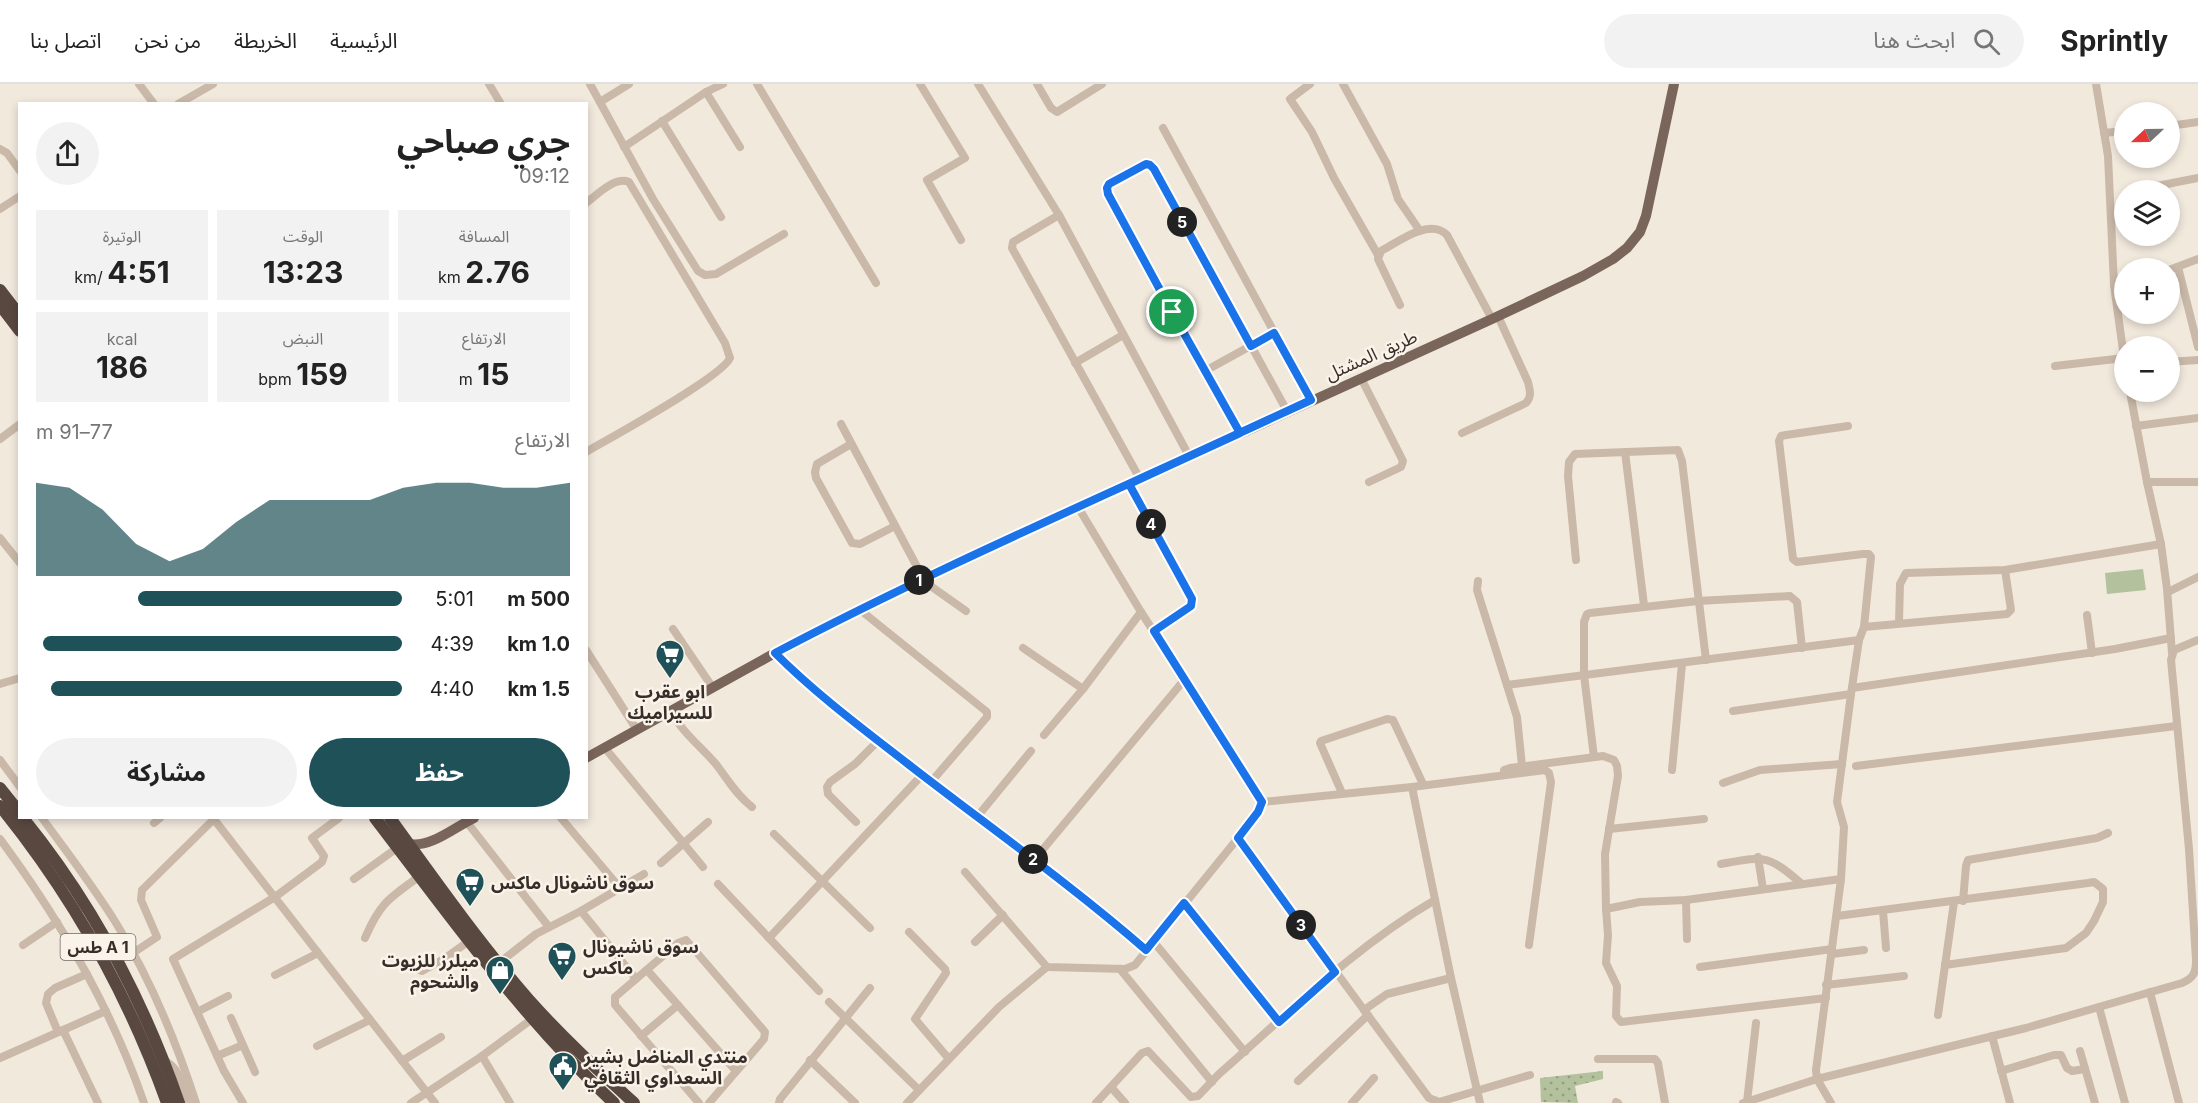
<!DOCTYPE html>
<html lang="ar">
<meta charset="utf-8">
<style>
:root{--surface:#fff;--page:#f2f2f2;--text:#222;--muted:#767676;--line:#e0e0e0;--accent:#1f5258}
body{margin:0;font-family:Inter,"Noto Sans Arabic",sans-serif;background:var(--page);color:var(--text);direction:rtl;height:100vh;display:flex;flex-direction:column;font-size:22px;white-space:nowrap}
*{box-sizing:border-box;margin:0}
p{font-size:20px;color:var(--muted)}
.icon{flex:none;width:33px;height:33px;fill:none;stroke:currentColor;stroke-width:2;stroke-linecap:round;stroke-linejoin:round}
.map{position:relative;flex:1;overflow:hidden;direction:ltr}
.side{position:absolute;left:18px;top:18px;width:570px;height:717px;display:flex;flex-direction:column;background:var(--surface);border-radius:0px;box-shadow:0 3px 9px #0003;direction:rtl}
.side>*{flex:none}
.needle{width:39px;rotate:248deg}
.buttons{position:absolute;left:2114px;top:18px;display:grid;gap:12px}
.buttons a{display:grid;place-items:center;width:66px;height:66px;border-radius:50%;background:var(--surface);box-shadow:0 3px 9px #0003;font-size:30px}
.pin{position:absolute;display:grid;place-items:center;width:51px;height:51px;color:#fff;margin:-26px;border:3px solid #fff;border-radius:50%;box-shadow:0 2px 6px #0007}
.km{position:absolute;width:30px;height:30px;margin:-15px;border-radius:50%;background:#222;color:#fff;font-size:16px;line-height:30px;text-align:center}
.round{display:grid;place-items:center;flex:none;width:63px;height:63px;border-radius:32px;background:var(--page)}
.overview{display:flex;align-items:center;justify-content:space-between;height:102px;padding:0 18px}
h1{font-size:33px;font-weight:700;line-height:45px}
.metrics{display:grid;grid-template-columns:repeat(3,1fr);gap:9px;height:102px;padding:6px 18px}
.metrics div{display:grid;align-content:center;border-radius:0px;background:var(--page);text-align:center}
.metrics b{font-size:30px;font-weight:700}
.metrics small{font-size:16px;font-weight:400}
.metrics p{font-size:16px}
.chart{height:168px;padding:12px 18px}
.chart p{display:flex;justify-content:space-between}
.chart svg{width:100%;height:108px;margin-top:6px;fill:var(--accent);opacity:.7}
.primary-button{display:flex;gap:12px;margin-top:auto;padding:12px 18px}
.primary-button a{flex:1;height:69px;border-radius:36px;background:var(--accent);color:#fff;font-size:24px;font-weight:700;line-height:69px;text-align:center}
.primary-button a+a{background:var(--page);color:var(--text)}
ul{padding:0 18px;list-style:none;font-size:20px}
li{display:grid;grid-template-columns:96px 72px 1fr;align-items:center;height:45px}
li i{height:15px;border-radius:8px;background:var(--accent)}
header{display:flex;align-items:center;gap:36px;box-sizing:border-box;height:84px;padding:0 30px;background:var(--surface);border-bottom:2px solid var(--line)}
header strong{font-size:28px}
nav{display:flex;gap:33px;margin-inline-start:auto;font-size:21px}
.search{width:420px;height:54px;background:var(--page);display:flex;align-items:center;gap:15px;box-sizing:border-box;padding:0 21px;border-radius:33px;color:var(--muted);font-size:22px}
.map>svg:first-child{display:block}
.grass{fill:url(#grass-dots)}
.pitch{fill:#b3c19d}
.lines{fill:none;stroke-linecap:round;stroke-linejoin:round}
.minor{stroke:#cab9a9;stroke-width:8}
.major{stroke:#79655a;stroke-width:10}
.highway{stroke:#584840;stroke-width:12}
.route-casing{stroke:#fff;stroke-width:12}
.route{stroke:#1a73e8;stroke-width:8}
.labels{text-anchor:middle;dominant-baseline:central;stroke-width:5;stroke-linejoin:round;paint-order:stroke}
.shield{fill:#f9f3e9;stroke:#716963;stroke-width:1.5}
.shield-label{font-size:16px;font-weight:bold;fill:#372e29}
.street-label{font-size:18px;fill:#372e29;stroke:#f9f3e9}
.poi-label{font-size:18px;font-weight:bold;fill:#372e29;stroke:#f9f3e9;text-anchor:start}
</style>
<header>
<strong>Sprintly</strong>
<div class="search"><svg class="icon" aria-label="search" viewBox="0 0 24 24"><circle cx="10" cy="10" r="6"/><path d="M15 15l6 6"/></svg>ابحث هنا</div>
<nav><a>الرئيسية</a><a>الخريطة</a><a>من نحن</a><a>اتصل بنا</a></nav>
</header>
<div class="map">
<svg width="2198" height="1019" viewBox="0 0 2198 1019">
<defs>
<pattern id="grass-dots" width="8" height="8" patternUnits="userSpaceOnUse" patternTransform="scale(1.5)"><rect width="8" height="8" fill="#b3c19d"/><path d="M2 2h.1M6 6h.1" fill="none" stroke="#929d80" stroke-width="1.8" stroke-linecap="round"/></pattern>
</defs>
<rect width="100%" height="100%" fill="#f2e9dd"/>
<path class="grass" d="M 1603,987 L 1603,995 L 1575,1002 L 1578,1019 L 1541,1018 L 1540,994 Z"/>
<path class="pitch" d="M 2143,485 L 2146,506 L 2107,510 L 2105,489 Z"/>
<g class="lines">
<g class="minor">
<path d="M 139,0 L 154,20"/>
<path d="M 489,0 L 501,20"/>
<path d="M 590,0 L 653,115 L 698,187 L 705,191 L 716,190 L 784,150"/>
<path d="M 757,0 L 876,199"/>
<path d="M 920,0 L 965,74 L 927,96 L 961,156"/>
<path d="M 978,0 L 1059,131 L 1189,372"/>
<path d="M 1037,0 L 1051,24 L 1057,28 L 1102,0"/>
<path d="M 1310,0 L 1290,15 L 1312,48 L 1334,94 L 1378,171"/>
<path d="M 1343,0 L 1387,80 L 1398,115 L 1420,147"/>
<path d="M 2096,0 L 2108,72 L 2114,201"/>
<path d="M 706,8 L 740,63"/>
<path d="M 600,18 L 629,0"/>
<path d="M 178,20 L 213,0"/>
<path d="M 662,37 L 721,133"/>
<path d="M 2169,42 L 2198,38"/>
<path d="M 1163,44 L 1311,316"/>
<path d="M 2104,49 L 2124,47"/>
<path d="M 624,63 L 706,8 L 723,0"/>
<path d="M 0,65 L 7,69 L 20,87"/>
<path d="M 2157,102 L 2198,94"/>
<path d="M 586,119 C 597,111 615,92 629,98 L 725,259 L 730,274 C 722,293 610,354 586,368"/>
<path d="M 0,125 L 20,112"/>
<path d="M 1059,131 L 1013,158 L 1012,164 L 1140,395"/>
<path d="M 2178,183 L 2198,263"/>
<path d="M 2169,186 L 2198,175"/>
<path d="M 2124,199 L 2114,201 L 2124,274"/>
<path d="M 1400,221 L 1378,175 L 1381,167 C 1398,158 1430,133 1447,151 L 1492,235"/>
<path d="M 2169,278 L 2198,276"/>
<path d="M 1075,279 L 1123,251"/>
<path d="M 2055,282 L 2124,274"/>
<path d="M 1205,287 L 1274,249"/>
<path d="M 1361,294 L 1403,377 L 1401,383 L 1369,398"/>
<path d="M 2130,308 L 2147,398 L 2161,460 L 2167,505 L 2172,569"/>
<path d="M 841,340 L 923,494 L 932,503 L 966,527"/>
<path d="M 2136,342 L 2198,334"/>
<path d="M 1240,349 L 1108,110 L 1107,104 L 1109,100 L 1146,80 L 1150,81 L 1154,85 L 1287,327"/>
<path d="M 1462,349 L 1526,319 C 1532,312 1530,307 1528,298 L 1498,232"/>
<path d="M 0,355 L 20,340"/>
<path d="M 851,360 L 817,380 L 815,388 L 816,394 L 852,459 L 860,460 L 895,442"/>
<path d="M 1625,368 L 1644,521"/>
<path d="M 2147,398 L 2198,398"/>
<path d="M 1129,400 L 1192,515 L 1191,522 L 1154,547"/>
<path d="M 0,454 L 20,479"/>
<path d="M 1576,476 L 1568,392 L 1569,378 L 1575,370 L 1678,366 L 1682,377 L 1706,576"/>
<path d="M 1478,497 L 1477,506 L 1517,633 L 1522,682"/>
<path d="M 2168,508 L 2198,493"/>
<path d="M 859,525 L 987,628 L 987,633 L 931,698"/>
<path d="M 2087,531 L 2092,569"/>
<path d="M 1899,539 L 1900,500 L 1906,489 L 2005,486 L 2161,460"/>
<path d="M 1864,543 L 2007,530 L 2011,526 L 2005,486"/>
<path d="M 673,545 L 713,604"/>
<path d="M 1023,564 L 1083,605"/>
<path d="M 586,566 L 637,646"/>
<path d="M 775,569 C 815,608 860,643 905,678 C 986,740 1069,799 1146,866"/>
<path d="M 0,600 L 20,594"/>
<path d="M 1507,601 L 1859,556"/>
<path d="M 1852,604 L 2115,565 L 2171,554"/>
<path d="M 671,627 C 681,647 700,662 715,679 C 727,694 736,711 752,723"/>
<path d="M 1733,627 L 1851,610"/>
<path d="M 1044,651 L 1083,605 L 1141,528"/>
<path d="M 605,664 L 703,783"/>
<path d="M 1594,673 L 1584,591 L 1584,538 L 1587,530 L 1590,529 L 1698,517 L 1790,512 L 1797,518 L 1802,564"/>
<path d="M 0,676 L 20,703"/>
<path d="M 1856,682 L 2176,642"/>
<path d="M 1672,686 L 1682,580"/>
<path d="M 1504,690 L 1504,686 L 1510,684 L 1603,672 L 1614,676 L 1617,682 L 1618,692 L 1605,770 L 1606,825 L 1640,818 L 1686,816 L 1841,795"/>
<path d="M 1723,699 L 1760,686 L 1842,680"/>
<path d="M 1412,703 L 1451,894 L 1480,1019"/>
<path d="M 1342,709 L 1320,659 L 1321,657 L 1387,635 L 1393,636 L 1423,700"/>
<path d="M 1262,718 L 1412,703 L 1545,686 L 1549,689 L 1551,698 L 1529,861"/>
<path d="M 977,733 L 1031,667"/>
<path d="M 42,734 C 67,768 93,802 116,839 C 150,894 176,957 196,1019"/>
<path d="M 213,734 L 435,1019"/>
<path d="M 561,734 L 620,804"/>
<path d="M 466,737 L 549,843"/>
<path d="M 856,738 L 828,710 L 827,703 L 830,698 L 855,680 L 878,657"/>
<path d="M 154,739 L 160,734"/>
<path d="M 1609,745 L 1704,735"/>
<path d="M 774,750 L 870,844"/>
<path d="M 1238,754 L 1364,926 L 1387,910 L 1451,894"/>
<path d="M 0,755 C 60,836 111,923 144,1019"/>
<path d="M 1758,773 L 1763,805"/>
<path d="M 1034,776 L 1185,595"/>
<path d="M 661,779 L 708,738"/>
<path d="M 1721,780 C 1765,772 1767,770 1802,800"/>
<path d="M 965,788 L 1047,883 L 1125,885 L 1135,881 L 1238,754 L 1261,723 L 1260,712 L 1141,528 L 1078,423"/>
<path d="M 354,795 L 397,764"/>
<path d="M 718,800 L 819,907"/>
<path d="M 1686,816 L 1687,855"/>
<path d="M 1963,817 L 1966,782 L 1968,776 L 2097,754 L 2108,749"/>
<path d="M 1183,819 L 1279,938"/>
<path d="M 1606,825 L 1608,851 L 1606,879 L 1617,902 L 1616,932 L 1621,938 L 1826,914"/>
<path d="M 581,827 L 636,895"/>
<path d="M 1883,827 L 1886,864"/>
<path d="M 1837,832 L 2088,799 L 2094,798 L 2103,805 L 2103,818 L 2094,837 L 2086,849 L 2066,864 L 1945,881"/>
<path d="M 909,848 L 945,885 L 946,889 L 915,935 L 949,975"/>
<path d="M 365,854 C 380,819 389,814 420,792"/>
<path d="M 769,854 L 922,691"/>
<path d="M 1153,857 L 1245,968"/>
<path d="M 975,858 L 1003,831"/>
<path d="M 23,861 L 57,838"/>
<path d="M 133,869 L 157,853 L 141,816 L 142,806 L 215,734"/>
<path d="M 1832,870 L 1864,866"/>
<path d="M 499,879 L 536,850 L 581,827 L 644,790"/>
<path d="M 405,880 L 422,887 L 444,875 L 469,857"/>
<path d="M 1700,883 L 1832,865"/>
<path d="M 1120,885 L 1212,998"/>
<path d="M 647,886 L 736,987"/>
<path d="M 275,891 L 318,869"/>
<path d="M 1826,901 L 1904,892"/>
<path d="M 2150,908 L 2179,1019"/>
<path d="M 829,918 L 919,1006"/>
<path d="M 2099,923 L 2125,1019"/>
<path d="M 1364,926 L 1429,1014 L 1439,1018 L 1530,991"/>
<path d="M 197,928 L 228,912"/>
<path d="M 1938,931 L 1954,818"/>
<path d="M 63,946 L 98,1019"/>
<path d="M 58,948 L 46,919 L 48,910 L 55,904 L 87,890"/>
<path d="M 641,952 L 678,921"/>
<path d="M 1992,952 L 2010,1019"/>
<path d="M 243,961 L 255,988"/>
<path d="M 317,962 L 370,936"/>
<path d="M 2080,967 L 2095,1019"/>
<path d="M 217,972 L 243,961 L 231,934"/>
<path d="M 482,972 L 510,1019"/>
<path d="M 0,974 L 106,927"/>
<path d="M 1598,975 L 1655,975 L 1658,979 L 1665,1019"/>
<path d="M 810,976 L 855,1019"/>
<path d="M 163,977 C 179,980 184,1005 188,1019"/>
<path d="M 402,977 L 441,953"/>
<path d="M 2001,987 L 2054,971 L 2061,971 L 2067,984 L 2072,987 L 2085,985"/>
<path d="M 1298,997 L 1368,931"/>
<path d="M 1111,1003 L 1125,1019"/>
<path d="M 1616,1018 L 1618,1019"/>
<path d="M 1747,1018 L 1756,939"/>
<path d="M 243,1019 L 224,987 L 173,875 L 275,813 L 322,778 L 324,772 L 312,754 L 339,734"/>
<path d="M 411,1019 L 482,972 L 532,935"/>
<path d="M 699,1019 L 615,921 L 615,913 L 678,859 L 686,856 L 765,948 L 764,955 L 709,1019"/>
<path d="M 779,1019 L 780,1015 L 870,904"/>
<path d="M 907,1019 L 999,923 L 1047,883"/>
<path d="M 1096,1019 L 1142,969 L 1148,967 L 1191,1013 L 1198,1012 L 1219,990 C 1289,929 1354,863 1435,816"/>
<path d="M 1352,1019 L 1374,994"/>
<path d="M 1743,1019 L 1817,995 L 2026,944 L 2182,899 C 2194,894 2196,888 2196,876 L 2189,765 L 2171,576 L 2174,566 L 2198,556"/>
<path d="M 1831,1019 L 1817,995 L 1816,986 L 1841,795 L 1844,743 L 1837,718 L 1851,610 L 1859,556 L 1864,543 L 1871,473 L 1869,470 L 1863,470 L 1797,478 L 1793,475 L 1779,357 L 1781,352 L 1786,351 L 1848,342"/>
</g>
<g class="major">
<path d="M 586,674 L 775,569 L 923,494 L 1492,235 L 1583,192 L 1613,175 L 1627,164 L 1640,148 L 1646,132 L 1674,0"/>
<path d="M 409,760 C 431,764 455,743 474,734"/>
</g>
<g class="highway">
<path d="M 0,206 L 20,232"/>
<path d="M 0,221 L 20,247"/>
<path d="M 0,704 L 20,729"/>
<path d="M 0,722 C 73,812 128,910 167,1019"/>
<path d="M 23,734 C 92,819 143,915 179,1019"/>
<path d="M 375,734 C 396,762 418,790 439,818 C 494,890 548,958 614,1019"/>
<path d="M 390,734 C 434,795 479,859 529,916 C 562,953 598,986 634,1019"/>
</g>
</g>
<g class="lines">
<g class="route-casing">
<path id="route" d="M 1172,228 L 1240,349 C 1084,421 927,489 775,569 C 816,610 863,645 908,680 C 988,742 1070,800 1146,866 L 1184,819 L 1279,938 L 1335,888 L 1238,754 L 1258,728 L 1262,718 L 1154,547 L 1191,522 L 1192,515 L 1129,400 L 1311,316 L 1274,249 L 1251,262 L 1154,85 L 1150,81 L 1146,80 L 1109,100 L 1107,104 L 1108,110 L 1172,228"/>
</g>
<use href="#route" class="route"/>
</g>
<defs>
<g id="supermarket-pin" transform="scale(1.5)"><path d="M0 17L-7.5 6A9.5 9.5 0 1 1 7.5 6Z" fill="#1f5258" stroke="#f9f3e9"/><path d="M-6-5.5h2.5l.6 2H6L4.5 2H-2.5L-4.4-4H-6ZM-1.5 3.2a1.3 1.3 0 1 0 .1 0ZM3 3.2a1.3 1.3 0 1 0 .1 0Z" fill="#fff"/></g>
<g id="shop-pin" transform="scale(1.5)"><path d="M0 17L-7.5 6A9.5 9.5 0 1 1 7.5 6Z" fill="#1f5258" stroke="#f9f3e9"/><path d="M-5-2.5h2.3a2.7 3.5 0 0 1 5.4 0H5L5.5 6h-11ZM-1.5-2.5h3a1.5 2.3 0 0 0-3 0Z" fill="#fff"/></g>
<g id="civic-pin" transform="scale(1.5)"><path d="M0 17L-7.5 6A9.5 9.5 0 1 1 7.5 6Z" fill="#1f5258" stroke="#f9f3e9"/><path d="M-.6-6.5H3V-4.5H.6V-3L4-1V1h2V6H-6V1h2V-1L-.6-3ZM-1.2 2.5V6h2.4V2.5Z" fill="#fff"/></g>
</defs>
<g fill-rule="evenodd">
<use href="#supermarket-pin" x="670" y="570"/>
<use href="#supermarket-pin" x="470" y="798"/>
<use href="#supermarket-pin" x="562" y="872"/>
<use href="#shop-pin" x="500" y="886"/>
<use href="#civic-pin" x="563" y="982"/>
</g>
<g class="labels">
<rect class="shield" x="60.5" y="850" width="75" height="26" rx="4.5"/>
<g class="shield-label">
<text x="98" y="863">طس A 1</text>
</g>
<g class="street-label">
<text transform="translate(1371 271) rotate(-24)">طريق المشتل</text>
</g>
<g class="poi-label">
<text x="670" y="607" text-anchor="middle">ابو عقرب<tspan x="670" dy="21">للسيراميك</tspan></text>
<text x="491" y="798">سوق ناشونال ماكس</text>
<text x="583" y="862">سوق ناشيونال<tspan x="583" dy="21">ماكس</tspan></text>
<text x="479" y="876" text-anchor="end">ميلرز للزيوت<tspan x="479" dy="21">والشحوم</tspan></text>
<text x="584" y="972">منتدي المناضل بشير<tspan x="584" dy="21">السعداوي الثقافي</tspan></text>
</g>
</g>
</svg>
<div class="buttons">
<a><svg class="needle" viewBox="-14 -14 28 28"><path d="M0-13l5 13h-10z" fill="#e53935"/><path d="M0 13l5-13h-10z" fill="#767676"/></svg></a>
<a><svg class="icon" aria-label="layers" viewBox="0 0 24 24"><path d="M12 4l9 5-9 5-9-5zM3 14l9 5 9-5"/></svg></a>
<a>+</a>
<a>−</a>
</div>
<div class="pin" style="left:1172px;top:228px;background:#1e9e55"><svg class="icon" aria-label="arrive" viewBox="0 0 24 24"><path d="M6 21V4h12l-3 4 3 4H6"/></svg></div>
<b class="km" style="left:919px;top:496px">1</b>
<b class="km" style="left:1033px;top:775px">2</b>
<b class="km" style="left:1301px;top:841px">3</b>
<b class="km" style="left:1151px;top:440px">4</b>
<b class="km" style="left:1182px;top:138px">5</b>
<section class="side">
<div class="overview"><div><h1>جري صباحي</h1><p>09:12</p></div><a class="round"><svg class="icon" aria-label="share" viewBox="0 0 24 24"><path d="M12 15V3M7 8l5-5 5 5M5 13v7h14v-7"/></svg></a></div>
<div class="metrics">
<div><p>المسافة</p><b>2.76<small> km</small></b></div>
<div><p>الوقت</p><b>13:23</b></div>
<div><p>الوتيرة</p><b>4:51<small> /km</small></b></div>
</div>
<div class="metrics">
<div><p>الارتفاع</p><b>15<small> m</small></b></div>
<div><p>النبض</p><b>159<small> bpm</small></b></div>
<div><p>kcal</p><b>186</b></div>
</div>
<div class="chart"><p><span>الارتفاع</span>77–91 m</p>
<svg viewBox="0 0 160 44" preserveAspectRatio="none"><path d="M0 44V6L10 8L20 17L30 31L40 38L50 33L60 22L70 13L80 13L90 13L100 13L110 8L120 6L130 6L140 8L150 8L160 6V44z"/></svg>
</div>
<ul>
<li><b>500 m</b>5:01<i style="width:72%"></i></li>
<li><b>1.0 km</b>4:39<i style="width:98%"></i></li>
<li><b>1.5 km</b>4:40<i style="width:96%"></i></li>
</ul>
<div class="primary-button"><a>حفظ</a><a>مشاركة</a></div>
</section>
</div>
